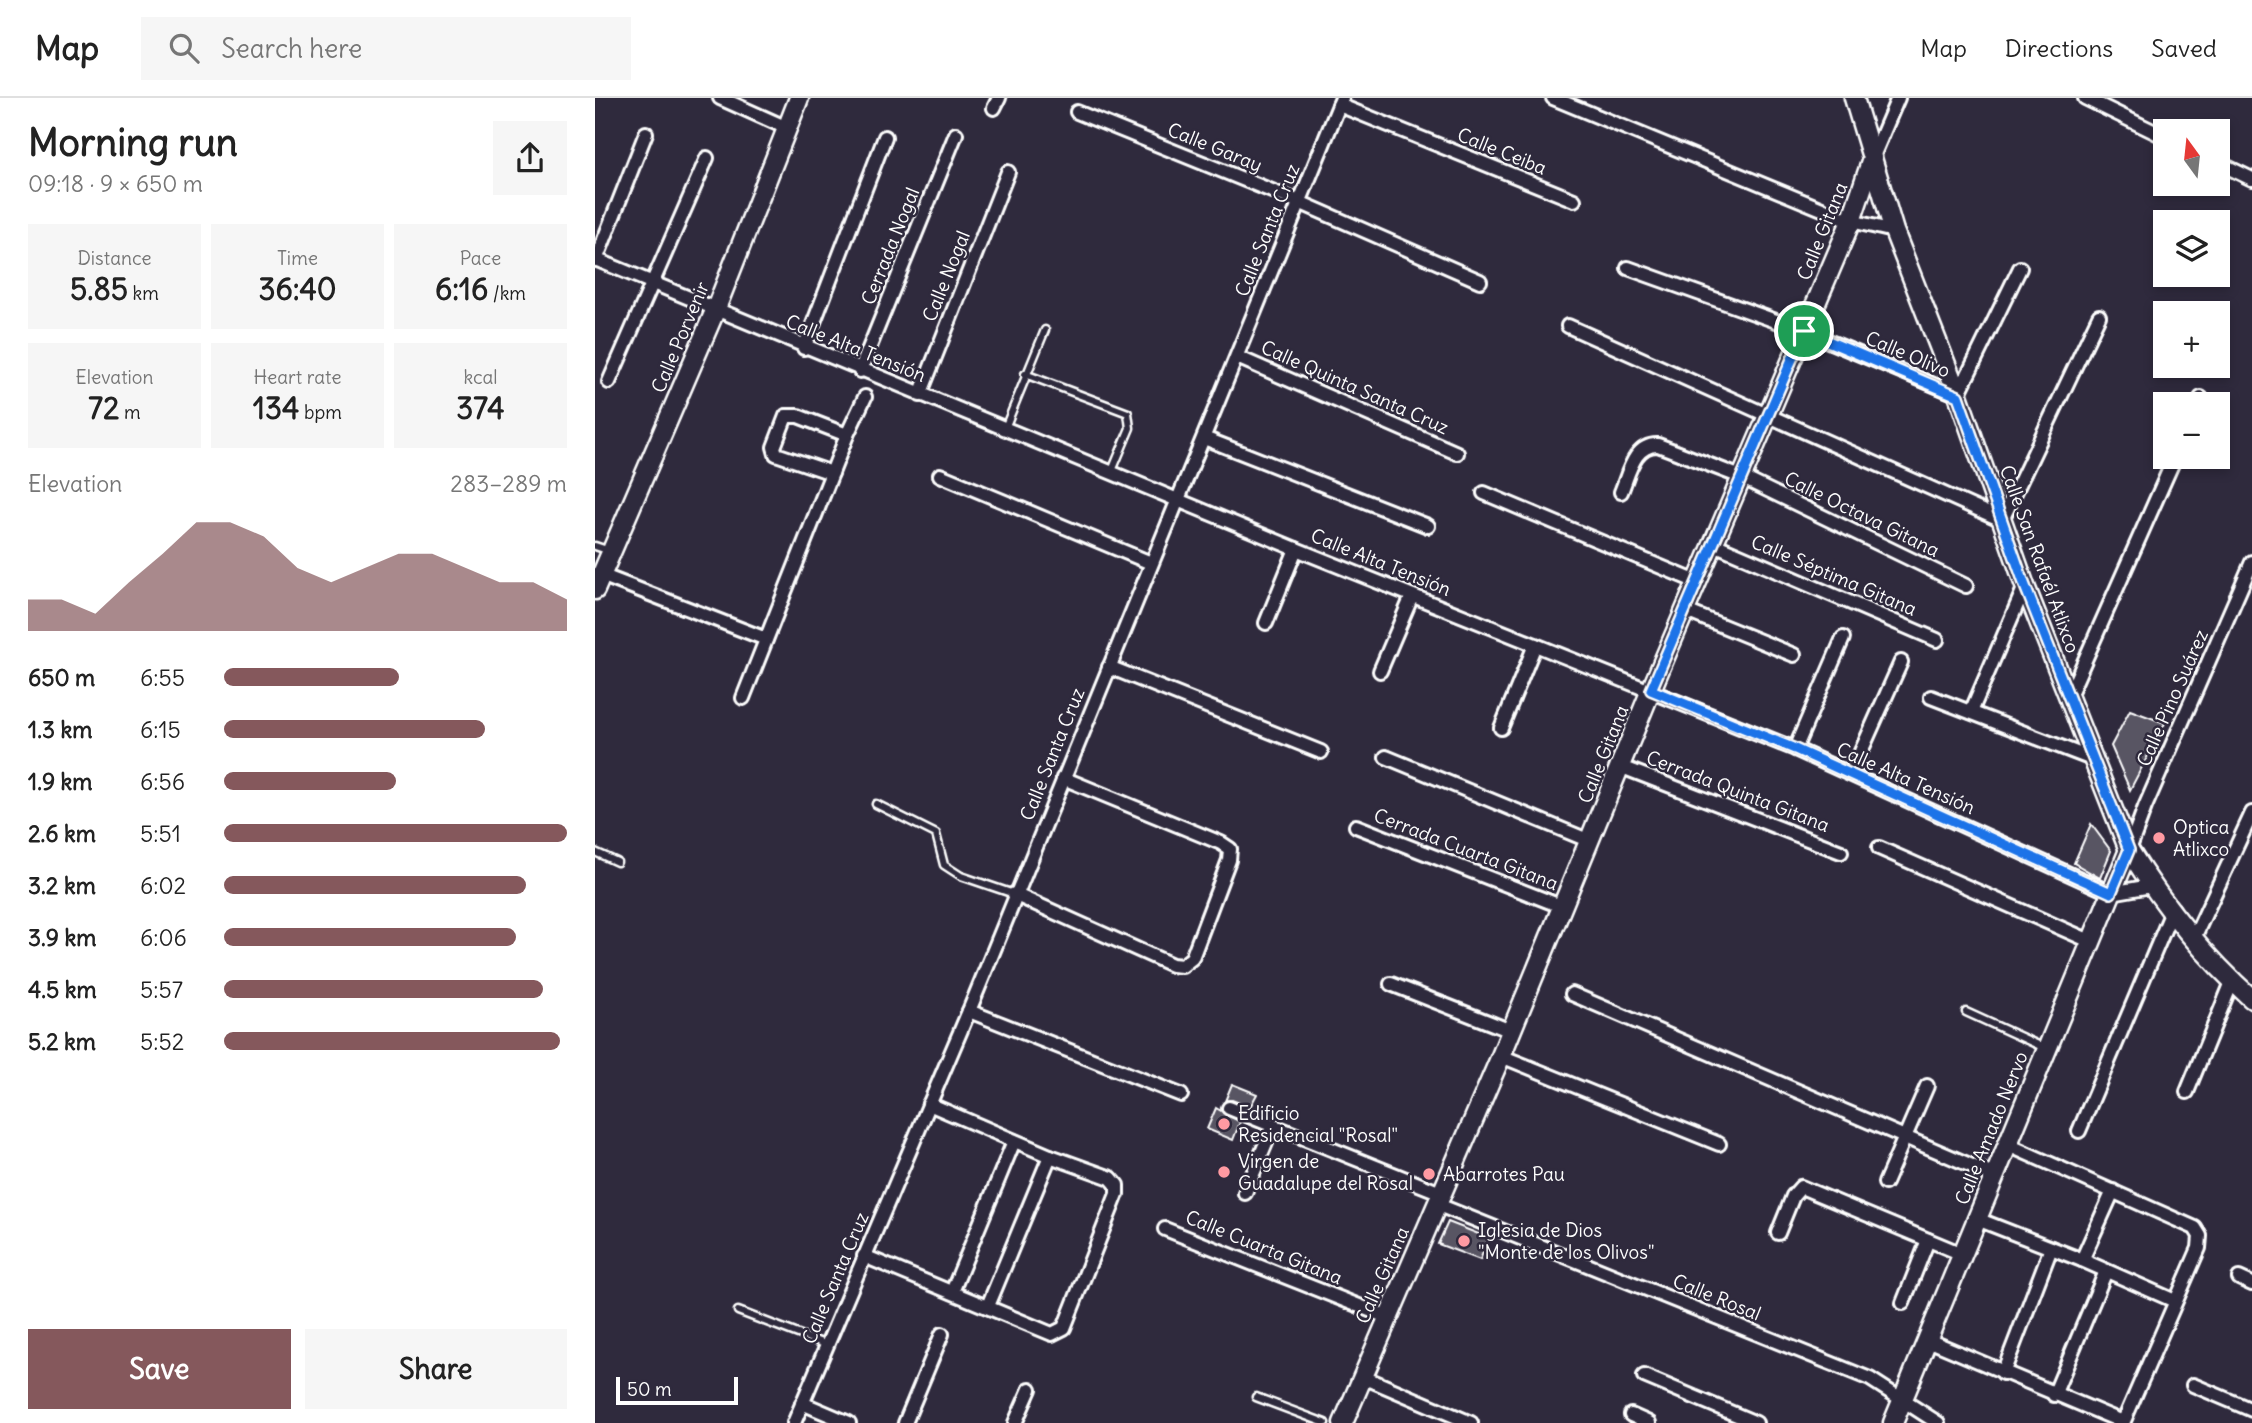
<!DOCTYPE html>
<meta charset="utf-8">
<style>
:root{--surface:#fff;--page:#f6f6f6;--text:#222;--muted:#767676;--line:#e0e0e0;--accent:#85585c}
body{margin:0;font-family:Delius,sans-serif;background:var(--page);color:var(--text);height:100vh;display:flex;flex-direction:column;font-size:26px;white-space:nowrap}
*{box-sizing:border-box;margin:0}
p{font-size:23px;color:var(--muted)}
.icon{flex:none;width:38px;height:38px;fill:none;stroke:currentColor;stroke-width:2;stroke-linecap:round;stroke-linejoin:round}
.map{position:relative;flex:1;overflow:hidden}
.side{display:flex;flex-direction:column;background:var(--surface);width:595px}
.side>*{flex:none}
.needle{width:46px;rotate:345deg}
.fabs{position:absolute;left:1558px;top:21px;display:grid;gap:14px}
.fabs a{display:grid;place-items:center;width:77px;height:77px;border-radius:0px;background:var(--surface);box-shadow:0 4px 10px #0003;font-size:35px}
.scale{position:absolute;left:21px;bottom:18px;width:122px;box-sizing:border-box;padding-left:7px;border:4px solid #fff;border-top:0;font-size:19px;line-height:24px;white-space:nowrap;color:#fff;-webkit-text-stroke:5px #2f2a3d;paint-order:stroke}
.pin{position:absolute;display:grid;place-items:center;width:60px;height:60px;color:#fff;margin:-30px;border:4px solid #fff;border-radius:50%;box-shadow:0 2px 7px #0007}
.round{display:grid;place-items:center;flex:none;width:74px;height:74px;border-radius:0px;background:var(--page)}
.overview{display:flex;align-items:center;justify-content:space-between;height:119px;padding:0 28px}
h1{font-size:38px;font-weight:700;line-height:52px}
.metrics{display:grid;grid-template-columns:repeat(3,1fr);gap:10px;height:119px;padding:7px 28px}
.metrics div{display:grid;align-content:center;border-radius:0px;background:var(--page);text-align:center}
.metrics b{font-size:30px;font-weight:700}
.metrics small{font-size:19px;font-weight:400}
.metrics p{font-size:19px}
.chart{height:196px;padding:14px 28px}
.chart p{display:flex;justify-content:space-between}
.chart svg{width:100%;height:126px;margin-top:7px;fill:var(--accent);opacity:.7}
.action{display:flex;gap:14px;margin-top:auto;padding:14px 28px}
.action a{flex:1;height:80px;border-radius:0px;background:var(--accent);color:#fff;font-size:28px;font-weight:700;line-height:80px;text-align:center}
.action a+a{background:var(--page);color:var(--text)}
ul{padding:0 28px;list-style:none;font-size:23px}
li{display:grid;grid-template-columns:112px 84px 1fr;align-items:center;height:52px}
li i{height:18px;border-radius:9px;background:var(--accent)}
header{display:flex;align-items:center;gap:42px;box-sizing:border-box;height:98px;padding:0 35px;background:var(--surface);border-bottom:2px solid var(--line)}
header strong{font-size:33px}
nav{display:flex;gap:38px;margin-inline-start:auto;font-size:24px}
.search{width:490px;height:63px;background:var(--page);display:flex;align-items:center;gap:18px;box-sizing:border-box;padding:0 24px;border-radius:0px;color:var(--muted);font-size:26px}
main{display:flex;flex:1;min-height:0}
.map>svg:first-child{display:block}
.building{fill:#595564;stroke:#fff;stroke-width:2}
.lines{fill:none;stroke-linecap:round;stroke-linejoin:round}
.lane-casing{stroke:#fff;stroke-width:11}
.street-casing{stroke:#fff;stroke-width:18}
.secondary-casing{stroke:#fff;stroke-width:23}
.lane{stroke:#2f2a3d;stroke-width:6}
.street{stroke:#2f2a3d;stroke-width:12}
.secondary{stroke:#2f2a3d;stroke-width:18}
.route-casing{stroke:#fff;stroke-width:14}
.route{stroke:#1a73e8;stroke-width:9}
.poi-dot{fill:#ff9aa2;stroke:#2f2a3d;stroke-width:2.5}
.labels{text-anchor:middle;dominant-baseline:central;stroke-width:5;stroke-linejoin:round;paint-order:stroke}
.street-label{font-size:19px;fill:#fff;stroke:#2f2a3d}
.poi-label{font-size:19px;fill:#fff;stroke:#2f2a3d;text-anchor:start}
</style>
<header>
<strong>Map</strong>
<div class="search"><svg class="icon" aria-label="search" viewBox="0 0 24 24"><circle cx="10" cy="10" r="6"/><path d="M15 15l6 6"/></svg>Search here</div>
<nav><a>Map</a><a>Directions</a><a>Saved</a></nav>
</header>
<main>
<section class="side">
<div class="overview"><div><h1>Morning run</h1><p>09:18 · 9 × 650 m</p></div><a class="round"><svg class="icon" aria-label="share" viewBox="0 0 24 24"><path d="M12 15V3M7 8l5-5 5 5M5 13v7h14v-7"/></svg></a></div>
<div class="metrics">
<div><p>Distance</p><b>5.85<small> km</small></b></div>
<div><p>Time</p><b>36:40</b></div>
<div><p>Pace</p><b>6:16<small> /km</small></b></div>
</div>
<div class="metrics">
<div><p>Elevation</p><b>72<small> m</small></b></div>
<div><p>Heart rate</p><b>134<small> bpm</small></b></div>
<div><p>kcal</p><b>374</b></div>
</div>
<div class="chart"><p><span>Elevation</span>283–289 m</p>
<svg viewBox="0 0 160 44" preserveAspectRatio="none"><path d="M0 44V33L10 33L20 38L30 27L40 17L50 6L60 6L70 11L80 22L90 27L100 22L110 17L120 17L130 22L140 27L150 27L160 33V44z"/></svg>
</div>
<ul>
<li><b>650 m</b>6:55<i style="width:51%"></i></li>
<li><b>1.3 km</b>6:15<i style="width:76%"></i></li>
<li><b>1.9 km</b>6:56<i style="width:50%"></i></li>
<li><b>2.6 km</b>5:51<i style="width:100%"></i></li>
<li><b>3.2 km</b>6:02<i style="width:88%"></i></li>
<li><b>3.9 km</b>6:06<i style="width:85%"></i></li>
<li><b>4.5 km</b>5:57<i style="width:93%"></i></li>
<li><b>5.2 km</b>5:52<i style="width:98%"></i></li>
</ul>
<div class="action"><a>Save</a><a>Share</a></div>
</section>
<div class="map">
<svg width="1657" height="1325" viewBox="0 0 1657 1325">
<rect width="100%" height="100%" fill="#2f2a3d"/>
<filter id="ink" filterUnits="userSpaceOnUse"><feTurbulence type="fractalNoise" baseFrequency=".0143" numOctaves="2"/><feDisplacementMap in="SourceGraphic" scale="14" xChannelSelector="R" yChannelSelector="G"/><feConvolveMatrix kernelMatrix="1 2 1 2 8 2 1 2 1" color-interpolation-filters="sRGB"/></filter>
<g filter="url(#ink)">
<g class="building">
<path d="M 1535,612 L 1570,625 L 1535,692 L 1516,648 Z"/>
<path d="M 1496,726 L 1516,753 L 1505,780 L 1479,765 Z"/>
<path d="M 637,986 L 662,996 L 655,1009 L 637,1002 L 630,1003 Z"/>
<path d="M 621,1010 L 645,1024 L 638,1042 L 612,1031 Z"/>
<path d="M 853,1124 L 894,1140 L 885,1162 L 843,1146 Z"/>
</g>
<g class="lines">
<g class="lane-casing">
<g id="lane">
<path d="M 430,276 L 533,315 L 535,330 L 517,373"/>
<path d="M 410,330 L 450,232"/>
<path d="M 0,448 L 15,453"/>
<path d="M 281,706 L 341,736 L 349,767 L 366,778 L 419,796"/>
<path d="M 0,754 L 22,764"/>
<path d="M 1371,914 L 1450,950"/>
<path d="M 143,1213 L 232,1247"/>
<path d="M 661,1299 L 730,1325"/>
</g>
</g>
<g class="street-casing">
<g id="street">
<path d="M 125,0 L 192,30"/>
<path d="M 958,0 L 1256,123 L 1299,133"/>
<path d="M 1490,0 L 1570,39"/>
<path d="M 744,7 L 979,102"/>
<path d="M 399,10 L 404,0"/>
<path d="M 482,14 L 704,104 L 885,183"/>
<path d="M 1277,61 L 1303,0"/>
<path d="M 1622,64 L 1657,81"/>
<path d="M 0,161 L 701,451 L 1200,651 L 1516,795 L 1556,788"/>
<path d="M 1,162 L 51,35"/>
<path d="M 1033,170 L 1209,233 L 1363,297 L 1425,170"/>
<path d="M 973,228 L 1407,422 L 1504,218"/>
<path d="M 209,250 L 290,39"/>
<path d="M 642,259 L 862,355"/>
<path d="M 265,273 L 361,36"/>
<path d="M 14,284 L 112,60"/>
<path d="M 325,297 L 413,74"/>
<path d="M 1603,306 L 1606,300"/>
<path d="M 609,340 L 833,428"/>
<path d="M 237,375 L 181,356 L 179,349 L 191,318 L 203,318 L 252,337"/>
<path d="M 345,377 L 556,465"/>
<path d="M 1026,394 C 1034,375 1039,346 1063,347 L 1146,379 L 1371,488"/>
<path d="M 889,395 L 1102,484"/>
<path d="M 1119,446 L 1342,542"/>
<path d="M 6,477 L 171,541"/>
<path d="M 1091,513 L 1199,557"/>
<path d="M 671,525 L 701,451"/>
<path d="M 514,569 L 726,654"/>
<path d="M 785,573 L 817,498"/>
<path d="M 1474,598 L 1580,359"/>
<path d="M 1336,599 L 1497,661"/>
<path d="M 148,600 L 252,337 L 270,299"/>
<path d="M 1376,614 L 1430,488"/>
<path d="M 906,630 L 940,547"/>
<path d="M 1200,651 L 1248,540"/>
<path d="M 791,659 L 995,743"/>
<path d="M 1027,669 L 1246,754"/>
<path d="M 1256,676 L 1306,564"/>
<path d="M 761,728 L 968,809"/>
<path d="M 1284,750 L 1495,843"/>
<path d="M 1534,752 L 1550,709 L 1657,464"/>
<path d="M 419,796 L 577,867 L 587,868 L 597,860 L 634,762 L 635,751 L 626,745 L 468,680"/>
<path d="M 1599,840 L 1657,715"/>
<path d="M 796,886 L 916,933"/>
<path d="M 977,896 L 1398,1077"/>
<path d="M 374,913 L 586,997"/>
<path d="M 906,958 L 1124,1046"/>
<path d="M 1592,994 L 1637,884"/>
<path d="M 634,1010 L 846,1095"/>
<path d="M 1484,1033 L 1578,811"/>
<path d="M 1411,1046 L 1600,1130 L 1605,1138 L 1604,1150 L 1528,1325"/>
<path d="M 1290,1085 L 1332,988"/>
<path d="M 650,1095 L 678,1028"/>
<path d="M 841,1106 L 1275,1281 L 1343,1325"/>
<path d="M 1382,1121 L 1487,1162 L 1580,1203"/>
<path d="M 570,1131 L 792,1219"/>
<path d="M 1183,1135 L 1198,1098 L 1206,1089 L 1367,1156"/>
<path d="M 269,1158 L 457,1236 L 469,1230 L 522,1096 L 522,1087 L 516,1080 L 455,1058 L 334,1006"/>
<path d="M 1487,1162 L 1518,1093"/>
<path d="M 1644,1180 L 1657,1186"/>
<path d="M 357,1194 L 419,1043"/>
<path d="M 1308,1205 L 1333,1142"/>
<path d="M 393,1208 L 455,1058"/>
<path d="M 1333,1242 L 1528,1324"/>
<path d="M 1408,1275 L 1456,1150"/>
<path d="M 766,1278 L 876,1325"/>
<path d="M 1049,1278 L 1161,1325"/>
<path d="M 1598,1287 L 1657,1312"/>
<path d="M 1459,1297 L 1511,1173"/>
<path d="M 207,1305 L 254,1325"/>
<path d="M 1036,1317 L 1054,1325"/>
<path d="M 199,1325 L 374,913 L 747,0"/>
<path d="M 310,1325 L 347,1236"/>
<path d="M 420,1325 L 435,1291"/>
</g>
</g>
<g class="secondary-casing">
<g id="secondary">
<path d="M 1259,0 L 1299,133 L 1363,297 L 1430,488 L 1534,752 C 1567,805 1610,859 1657,901"/>
<path d="M 0,492 L 120,213 L 204,0"/>
<path d="M 748,1325 L 906,958 L 1056,592 L 1256,123 L 1277,61"/>
<path d="M 1298,1325 L 1534,752"/>
</g>
</g>
<use href="#lane" class="lane"/>
<use href="#street" class="street"/>
<use href="#secondary" class="secondary"/>
</g>
</g>
<g class="lines" filter="url(#ink)">
<g class="route-casing">
<path id="route" d="M 1209,233 L 1363,298 L 1430,488 L 1534,752 L 1516,795 L 1200,651 L 1056,592 Z"/>
</g>
<use href="#route" class="route"/>
</g>
<g class="poi-dot">
<circle cx="1564" cy="740" r="7"/>
<circle cx="629" cy="1026" r="7"/>
<circle cx="629" cy="1074" r="7"/>
<circle cx="834" cy="1076" r="7"/>
<circle cx="869" cy="1143" r="7"/>
</g>
<g class="labels">
<g class="street-label">
<text transform="translate(620 49) rotate(22)">Calle Garay</text>
<text transform="translate(907 53) rotate(22)">Calle Ceiba</text>
<text transform="translate(672 132) rotate(-68)">Calle Santa Cruz</text>
<text transform="translate(1227 133) rotate(-68)">Calle Gitana</text>
<text transform="translate(295 148) rotate(-68)">Cerrada Nogal</text>
<text transform="translate(351 178) rotate(-68)">Calle Nogal</text>
<text transform="translate(85 239) rotate(-67)">Calle Porvenir</text>
<text transform="translate(261 250) rotate(22)">Calle Alta Tensión</text>
<text transform="translate(1313 256) rotate(23)">Calle Olivo</text>
<text transform="translate(760 289) rotate(24)">Calle Quinta Santa Cruz</text>
<text transform="translate(1267 416) rotate(26)">Calle Octava Gitana</text>
<text transform="translate(1445 461) rotate(70)">Calle San Rafaél Atlixco</text>
<text transform="translate(786 464) rotate(22)">Calle Alta Tensión</text>
<text transform="translate(1239 477) rotate(23)">Calle Séptima Gitana</text>
<text transform="translate(1577 600) rotate(-66)">Calle Pino Suárez</text>
<text transform="translate(457 656) rotate(-68)">Calle Santa Cruz</text>
<text transform="translate(1008 656) rotate(-68)">Calle Gitana</text>
<text transform="translate(1311 680) rotate(24)">Calle Alta Tensión</text>
<text transform="translate(1143 693) rotate(21)">Cerrada Quinta Gitana</text>
<text transform="translate(871 751) rotate(21)">Cerrada Cuarta Gitana</text>
<text transform="translate(1396 1030) rotate(-68)">Calle Amado Nervo</text>
<text transform="translate(669 1149) rotate(22)">Calle Cuarta Gitana</text>
<text transform="translate(787 1177) rotate(-66)">Calle Gitana</text>
<text transform="translate(240 1180) rotate(-67)">Calle Santa Cruz</text>
<text transform="translate(1122 1199) rotate(22)">Calle Rosal</text>
</g>
<g class="poi-label">
<text x="1578" y="729">Optica<tspan x="1578" dy="22">Atlixco</tspan></text>
<text x="643" y="1015">Edificio<tspan x="643" dy="22">Residencial "Rosal"</tspan></text>
<text x="643" y="1063">Virgen de<tspan x="643" dy="22">Guadalupe del Rosal</tspan></text>
<text x="848" y="1076">Abarrotes Pau</text>
<text x="883" y="1132">Iglesia de Dios<tspan x="883" dy="22">"Monte de los Olivos"</tspan></text>
</g>
</g>
</svg>
<div class="fabs">
<a><svg class="needle" viewBox="-14 -14 28 28"><path d="M0-13l5 13h-10z" fill="#e53935"/><path d="M0 13l5-13h-10z" fill="#767676"/></svg></a>
<a><svg class="icon" aria-label="layers" viewBox="0 0 24 24"><path d="M12 4l9 5-9 5-9-5zM3 14l9 5 9-5"/></svg></a>
<a>+</a>
<a>−</a>
</div>
<div class="scale">50 m</div>
<div class="pin" style="left:1209px;top:233px;background:#1e9e55"><svg class="icon" aria-label="arrive" viewBox="0 0 24 24"><path d="M6 21V4h12l-3 4 3 4H6"/></svg></div>
</div>
</main>
